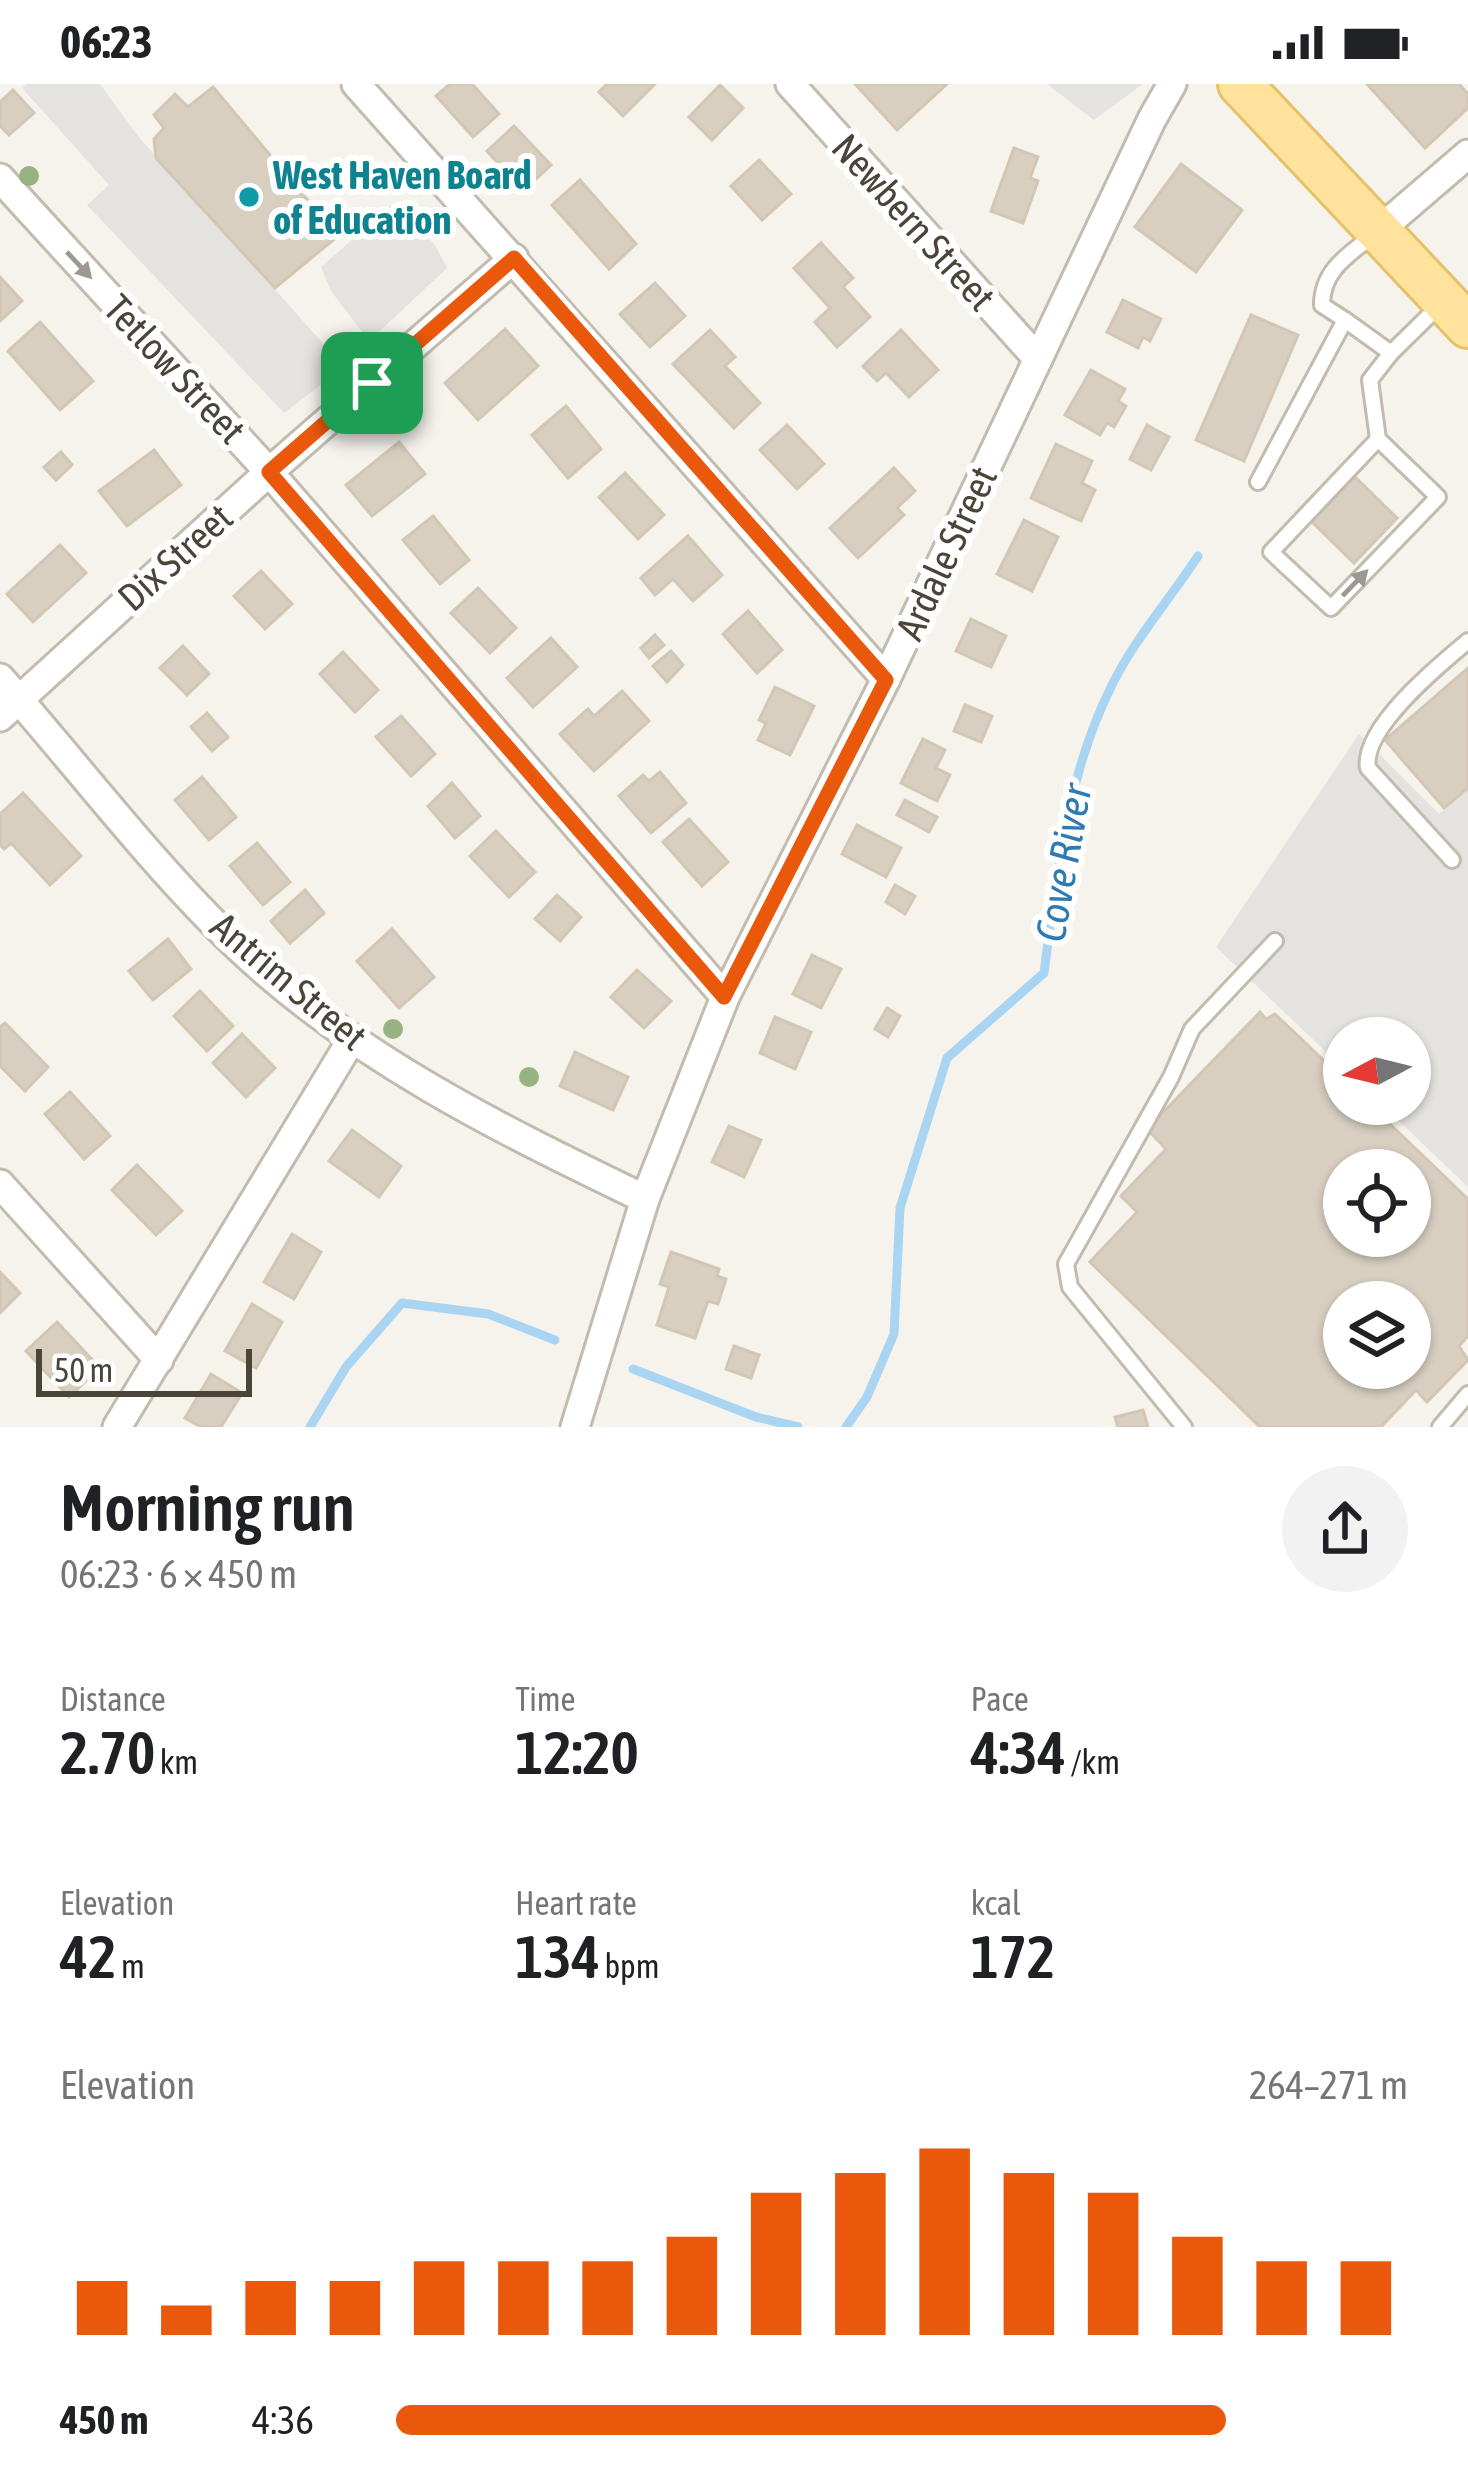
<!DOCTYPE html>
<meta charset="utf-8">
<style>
:root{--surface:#fff;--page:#f2f2f2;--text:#202124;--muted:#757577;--accent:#ea580c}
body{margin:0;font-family:"Asap Condensed",sans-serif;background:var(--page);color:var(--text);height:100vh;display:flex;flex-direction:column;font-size:45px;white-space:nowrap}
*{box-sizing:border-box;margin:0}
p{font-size:39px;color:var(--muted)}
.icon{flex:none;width:66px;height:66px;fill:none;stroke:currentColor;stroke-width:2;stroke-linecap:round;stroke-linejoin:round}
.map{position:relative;height:1343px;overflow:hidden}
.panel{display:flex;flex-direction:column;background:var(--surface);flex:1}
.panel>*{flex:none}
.needle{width:78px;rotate:263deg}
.controls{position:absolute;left:1323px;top:933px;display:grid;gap:24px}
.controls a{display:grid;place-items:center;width:108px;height:108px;border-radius:50%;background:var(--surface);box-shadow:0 3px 9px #0004;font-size:60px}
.scale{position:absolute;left:36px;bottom:30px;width:216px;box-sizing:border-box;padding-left:12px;border:6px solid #4b4439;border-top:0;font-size:33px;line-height:42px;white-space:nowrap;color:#4b4439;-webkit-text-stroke:9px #fff;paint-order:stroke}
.pin{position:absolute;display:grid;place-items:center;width:102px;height:102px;color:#fff;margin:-51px;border-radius:24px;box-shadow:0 6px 18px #0006}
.round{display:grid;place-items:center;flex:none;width:126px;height:126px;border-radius:63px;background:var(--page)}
.headline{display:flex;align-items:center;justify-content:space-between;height:204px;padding:0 60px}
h1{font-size:66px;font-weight:600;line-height:90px}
.metrics{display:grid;grid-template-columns:repeat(3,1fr);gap:18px;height:204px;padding:12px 60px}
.metrics div{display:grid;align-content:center}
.metrics b{font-size:60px;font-weight:600}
.metrics small{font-size:33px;font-weight:400}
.metrics p{font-size:33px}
.chart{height:336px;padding:24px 60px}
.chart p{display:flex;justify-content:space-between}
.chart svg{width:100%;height:216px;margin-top:12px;stroke:var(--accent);stroke-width:6}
ul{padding:0 60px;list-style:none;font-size:39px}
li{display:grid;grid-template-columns:192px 144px 1fr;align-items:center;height:90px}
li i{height:30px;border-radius:15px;background:var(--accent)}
.status{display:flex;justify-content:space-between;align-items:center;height:84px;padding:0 60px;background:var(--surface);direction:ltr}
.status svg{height:33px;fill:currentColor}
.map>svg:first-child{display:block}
.parking{fill:#e5e3e0}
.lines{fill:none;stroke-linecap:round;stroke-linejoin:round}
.stream{stroke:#a9d4f2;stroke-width:9}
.building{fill:#d8cfc1;stroke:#d3c7b4;stroke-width:3;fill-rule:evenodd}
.service-casing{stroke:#c2bbae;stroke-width:20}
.minor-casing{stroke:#c2bbae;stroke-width:33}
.primary-casing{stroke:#e6c16a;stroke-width:48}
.service{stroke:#fff;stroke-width:14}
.minor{stroke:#fff;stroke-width:27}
.primary{stroke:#ffe39c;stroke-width:42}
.tree{fill:#97b381}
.oneway{fill:#9c9892}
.route-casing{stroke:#fff;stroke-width:24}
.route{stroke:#ea580c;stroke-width:15}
.culture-dot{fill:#0f9aa8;stroke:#fff;stroke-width:4.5}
.labels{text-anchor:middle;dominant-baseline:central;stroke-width:12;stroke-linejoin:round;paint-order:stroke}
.culture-label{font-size:39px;font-weight:bold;fill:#0d838f;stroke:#fff;text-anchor:start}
.street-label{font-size:39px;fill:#4b4439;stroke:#fff}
.water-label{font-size:42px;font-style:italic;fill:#2e7ab2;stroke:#fff}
</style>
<div class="status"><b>06:23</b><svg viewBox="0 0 49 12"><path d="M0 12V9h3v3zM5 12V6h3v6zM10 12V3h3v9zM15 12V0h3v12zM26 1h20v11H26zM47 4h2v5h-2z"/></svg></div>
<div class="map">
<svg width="1468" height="1343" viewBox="0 0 1468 1343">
<rect width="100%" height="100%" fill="#f6f3ec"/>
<g class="parking">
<path d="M 27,0 L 100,0 L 138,52 L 344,283 L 284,329 L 87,121 L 109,101 L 22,4 Z"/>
<path d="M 1047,0 L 1143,0 L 1094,36 Z"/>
<path d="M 394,119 L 435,161 L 447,184 L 369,257 L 331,207 L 321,183 Z"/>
<path d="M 1359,650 L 1439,730 L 1468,705 L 1468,1103 L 1381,1020 L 1410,1020 L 1410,954 L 1344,954 L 1344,985 L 1216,863 Z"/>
</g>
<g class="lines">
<g class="stream">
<path d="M 633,1285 L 756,1333 L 798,1343"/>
<path d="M 310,1343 L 346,1283 L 402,1219 L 488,1230 L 555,1256"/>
<path d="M 846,1343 L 867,1313 L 894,1250 L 900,1124 L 947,974 L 1044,889 C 1057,790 1066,694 1111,603 C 1133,557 1170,515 1198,472"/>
</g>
</g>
<g class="building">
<path d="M 450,0 L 472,0 L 499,30 L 473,53 L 436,12 Z"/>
<path d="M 607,0 L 655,0 L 623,32 L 599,8 Z"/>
<path d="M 855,0 L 947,0 L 897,46 Z"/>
<path d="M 1367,0 L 1459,0 L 1468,10 L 1468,24 L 1425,64 Z"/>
<path d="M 720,1 L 743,24 L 712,56 L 689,33 Z"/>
<path d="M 213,3 L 338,152 L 275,204 L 156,74 L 154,55 L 164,44 L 154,31 L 175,10 L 188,23 Z"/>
<path d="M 13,6 L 34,29 L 9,51 L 0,42 L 0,18 Z"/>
<path d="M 514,42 L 551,81 L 523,107 L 487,67 Z"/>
<path d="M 1014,64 L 1038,73 L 1030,94 L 1038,97 L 1023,139 L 991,127 Z"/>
<path d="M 759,76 L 791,110 L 762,136 L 731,102 Z"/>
<path d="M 1181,80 L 1242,126 L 1196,188 L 1135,143 Z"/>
<path d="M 580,96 L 636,160 L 609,185 L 552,121 Z"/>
<path d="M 821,159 L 853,194 L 843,203 L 870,233 L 837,263 L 815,238 L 830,224 L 794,184 Z"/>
<path d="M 0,193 L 22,217 L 0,237 Z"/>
<path d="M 655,199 L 685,232 L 650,263 L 620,230 Z"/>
<path d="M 1123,216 L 1161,235 L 1150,257 L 1143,253 L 1138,264 L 1107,248 Z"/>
<path d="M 1251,231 L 1298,251 L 1244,377 L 1196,356 Z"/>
<path d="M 40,238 L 93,297 L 60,326 L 8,267 Z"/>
<path d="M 505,245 L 538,282 L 478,336 L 445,299 Z"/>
<path d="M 710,246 L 735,273 L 725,282 L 760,319 L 734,344 L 673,280 Z"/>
<path d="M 901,246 L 938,286 L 909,313 L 886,289 L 877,297 L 863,282 Z"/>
<path d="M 1091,286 L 1125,305 L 1118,317 L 1126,322 L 1114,343 L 1107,339 L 1100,351 L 1065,331 Z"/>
<path d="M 566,322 L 601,365 L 568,394 L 532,351 Z"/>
<path d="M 787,341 L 824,380 L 797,405 L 760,366 Z"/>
<path d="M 1147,341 L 1169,353 L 1151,386 L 1130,375 Z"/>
<path d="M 399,358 L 425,390 L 372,432 L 346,401 Z"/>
<path d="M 1056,360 L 1092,377 L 1082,399 L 1095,406 L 1081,437 L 1031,414 Z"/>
<path d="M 154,366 L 181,401 L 127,442 L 99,407 Z"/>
<path d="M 61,368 L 72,381 L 56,396 L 44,383 Z"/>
<path d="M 894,384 L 915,407 L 897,424 L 904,431 L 858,474 L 830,444 Z"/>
<path d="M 625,389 L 664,431 L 638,455 L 599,413 Z"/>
<path d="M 1354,392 L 1397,434 L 1354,479 L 1311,437 Z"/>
<path d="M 433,432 L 469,476 L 440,500 L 403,456 Z"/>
<path d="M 1024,436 L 1058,453 L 1032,507 L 997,490 Z"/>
<path d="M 688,452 L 722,491 L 693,517 L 673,495 L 655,511 L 641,494 Z"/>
<path d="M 60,461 L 86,489 L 33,538 L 7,510 Z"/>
<path d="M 261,487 L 292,520 L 265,545 L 234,512 Z"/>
<path d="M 478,504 L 516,544 L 490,569 L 451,529 Z"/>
<path d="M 748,527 L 782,566 L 757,589 L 723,550 Z"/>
<path d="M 971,535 L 1006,552 L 991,583 L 956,567 Z"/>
<path d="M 655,551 L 664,561 L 649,574 L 641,564 Z"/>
<path d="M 551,554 L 577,583 L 533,623 L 507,594 Z"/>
<path d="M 183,562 L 209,590 L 187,611 L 160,584 Z"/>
<path d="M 671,567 L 683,581 L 667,598 L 653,582 Z"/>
<path d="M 343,568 L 378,606 L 355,628 L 320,590 Z"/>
<path d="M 1468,584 L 1468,704 L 1444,724 L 1385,656 Z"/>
<path d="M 775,603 L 814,622 L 790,671 L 758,656 L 766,639 L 759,636 Z"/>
<path d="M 622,607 L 649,637 L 594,687 L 560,650 L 588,625 L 594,632 Z"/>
<path d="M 965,621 L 992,632 L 981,658 L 954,647 Z"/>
<path d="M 207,629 L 228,653 L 212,667 L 191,643 Z"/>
<path d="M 401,632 L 435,670 L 411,692 L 376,653 Z"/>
<path d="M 923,655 L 945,666 L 936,684 L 950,691 L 937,717 L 901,699 Z"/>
<path d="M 660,688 L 686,719 L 651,749 L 619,712 L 643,691 L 649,697 Z"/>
<path d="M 202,693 L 236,733 L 209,756 L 175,716 Z"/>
<path d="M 452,699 L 480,732 L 455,754 L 428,722 Z"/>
<path d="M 23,709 L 81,772 L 50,801 L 11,759 L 4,765 L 0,761 L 0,730 Z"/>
<path d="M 905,716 L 937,733 L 929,748 L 897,731 Z"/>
<path d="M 689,735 L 728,778 L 702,802 L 663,758 Z"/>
<path d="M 857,741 L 901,764 L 886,793 L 842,770 Z"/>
<path d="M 496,747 L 535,788 L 509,813 L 470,772 Z"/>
<path d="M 257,759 L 290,798 L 263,821 L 230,782 Z"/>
<path d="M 895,801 L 915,812 L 905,830 L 886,818 Z"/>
<path d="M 305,806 L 324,829 L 290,859 L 271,837 Z"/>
<path d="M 557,811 L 581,833 L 560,857 L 535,835 Z"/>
<path d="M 392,845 L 434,893 L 399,924 L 357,877 Z"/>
<path d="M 168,855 L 191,885 L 153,916 L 129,887 Z"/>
<path d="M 812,871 L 841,885 L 821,924 L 793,910 Z"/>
<path d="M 637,886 L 671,917 L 644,944 L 611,913 Z"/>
<path d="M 200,907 L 233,942 L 207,967 L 174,932 Z"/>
<path d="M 887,924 L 900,932 L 888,953 L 875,945 Z"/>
<path d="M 1260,928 L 1266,935 L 1275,930 L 1344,996 L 1344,1020 L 1369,1020 L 1468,1115 L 1468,1252 L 1459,1262 L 1468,1276 L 1427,1318 L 1416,1306 L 1381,1343 L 1260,1343 L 1090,1178 L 1137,1128 L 1121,1112 L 1166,1065 L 1147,1045 ZM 1344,1086 L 1410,1086 L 1410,1152 L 1344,1152 ZM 1344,1218 L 1410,1218 L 1410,1284 L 1344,1284 Z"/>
<path d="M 775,933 L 811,948 L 795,985 L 760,969 Z"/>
<path d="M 5,939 L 48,983 L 25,1007 L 0,982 L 0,943 Z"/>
<path d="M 242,950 L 275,984 L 246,1013 L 213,979 Z"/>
<path d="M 575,968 L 628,993 L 613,1026 L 560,1002 Z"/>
<path d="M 70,1008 L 110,1052 L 84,1075 L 45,1030 Z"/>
<path d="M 729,1042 L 761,1056 L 744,1093 L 712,1078 Z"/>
<path d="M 352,1046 L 401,1082 L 379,1113 L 329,1077 Z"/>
<path d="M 137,1081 L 182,1127 L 156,1151 L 112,1106 Z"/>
<path d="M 292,1150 L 321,1168 L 294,1215 L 264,1198 Z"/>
<path d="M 671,1168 L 719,1185 L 717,1192 L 726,1195 L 718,1220 L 708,1217 L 695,1254 L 657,1241 L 669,1203 L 660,1200 Z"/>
<path d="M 0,1188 L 20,1209 L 0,1229 Z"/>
<path d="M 252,1220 L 282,1238 L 256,1284 L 225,1267 Z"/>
<path d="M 57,1238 L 100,1284 L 69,1313 L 26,1267 Z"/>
<path d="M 734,1262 L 759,1271 L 751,1294 L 726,1285 Z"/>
<path d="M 211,1290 L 242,1309 L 221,1343 L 201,1343 L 185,1334 Z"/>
<path d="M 1143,1326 L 1148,1343 L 1118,1343 L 1115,1333 Z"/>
</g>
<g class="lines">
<g class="service-casing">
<g id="service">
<path d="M 1345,236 L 1391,269 L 1442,219"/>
<path d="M 349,272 L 372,299"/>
<path d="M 1378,355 L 1271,468 L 1331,524 L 1438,413 L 1378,355 L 1370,296 L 1391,269"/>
<path d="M 1258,398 L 1345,236 L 1322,221 C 1322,185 1350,170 1376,149"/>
<path d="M 1452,776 L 1368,684 C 1361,645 1439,581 1468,557"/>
<path d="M 1184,1343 L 1070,1203 L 1066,1180 L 1171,993 L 1192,945 L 1275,857"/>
<path d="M 1440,1343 L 1468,1310"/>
</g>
</g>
<g class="minor-casing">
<g id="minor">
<path d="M 356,0 L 886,595"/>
<path d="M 790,0 L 1038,275"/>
<path d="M 0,94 L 269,388 L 725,913"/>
<path d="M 1376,149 L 1468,70"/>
<path d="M 0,594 C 77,681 153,782 236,861 C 353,973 500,1045 645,1115"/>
<path d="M 0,633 L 269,388 L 514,174"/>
<path d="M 0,1100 L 159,1276"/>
<path d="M 117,1343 L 352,955"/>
<path d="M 575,1343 L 645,1115 L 725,913 L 886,595 L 1152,35 L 1172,0"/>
</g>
</g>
<g class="primary-casing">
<path id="primary" d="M 1240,0 L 1468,242"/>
</g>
<use href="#service" class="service"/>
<use href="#minor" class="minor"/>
<use href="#primary" class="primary"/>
</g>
<g class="tree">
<circle cx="29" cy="92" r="10"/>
<circle cx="393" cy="945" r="10"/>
<circle cx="529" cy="993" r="10"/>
</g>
<defs><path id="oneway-solid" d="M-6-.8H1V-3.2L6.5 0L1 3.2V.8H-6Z" transform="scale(3)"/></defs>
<g class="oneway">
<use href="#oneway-solid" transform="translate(79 181) rotate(47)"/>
<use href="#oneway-solid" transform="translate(1355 499) rotate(-46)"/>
</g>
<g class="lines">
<g class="route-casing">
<path id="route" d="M 514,174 L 886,596 L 724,913 L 269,388 Z"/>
</g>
<use href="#route" class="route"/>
</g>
<circle class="culture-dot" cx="249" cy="113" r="12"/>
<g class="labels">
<g class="culture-label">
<text x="273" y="91">West Haven Board<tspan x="273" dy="45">of Education</tspan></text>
</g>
<g class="street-label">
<text transform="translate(914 138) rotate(48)">Newbern Street</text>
<text transform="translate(175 285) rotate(47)">Tetlow Street</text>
<text transform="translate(946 469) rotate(-65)">Ardale Street</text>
<text transform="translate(175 473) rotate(-42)">Dix Street</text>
<text transform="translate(289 897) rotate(40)">Antrim Street</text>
</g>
<g class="water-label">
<text transform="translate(1063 779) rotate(-80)">Cove River</text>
</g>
</g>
</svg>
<div class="controls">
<a><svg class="needle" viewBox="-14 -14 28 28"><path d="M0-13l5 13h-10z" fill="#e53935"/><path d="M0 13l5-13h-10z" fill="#757577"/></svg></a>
<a><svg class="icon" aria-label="locate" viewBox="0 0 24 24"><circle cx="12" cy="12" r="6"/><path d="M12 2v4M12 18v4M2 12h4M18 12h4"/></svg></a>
<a><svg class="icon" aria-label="layers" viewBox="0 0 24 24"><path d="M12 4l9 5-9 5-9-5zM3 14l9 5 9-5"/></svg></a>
</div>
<div class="scale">50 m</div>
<div class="pin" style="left:372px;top:299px;background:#1e9e55"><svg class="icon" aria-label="arrive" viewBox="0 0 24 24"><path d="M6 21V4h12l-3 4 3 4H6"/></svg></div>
</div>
<section class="panel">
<div class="headline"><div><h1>Morning run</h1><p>06:23 · 6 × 450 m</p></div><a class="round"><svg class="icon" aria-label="share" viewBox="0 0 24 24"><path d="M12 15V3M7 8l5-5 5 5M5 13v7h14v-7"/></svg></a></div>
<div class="metrics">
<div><p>Distance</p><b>2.70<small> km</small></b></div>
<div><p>Time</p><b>12:20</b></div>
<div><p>Pace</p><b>4:34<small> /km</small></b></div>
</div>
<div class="metrics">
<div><p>Elevation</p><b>42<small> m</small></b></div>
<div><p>Heart rate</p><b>134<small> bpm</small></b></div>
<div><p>kcal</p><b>172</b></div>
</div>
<div class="chart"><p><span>Elevation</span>264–271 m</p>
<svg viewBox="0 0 160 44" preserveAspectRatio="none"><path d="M5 44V33M15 44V38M25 44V33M35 44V33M45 44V29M55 44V29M65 44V29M75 44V24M85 44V15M95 44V11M105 44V6M115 44V11M125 44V15M135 44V24M145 44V29M155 44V29"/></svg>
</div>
<ul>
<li><b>450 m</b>4:36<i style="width:82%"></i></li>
</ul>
</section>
